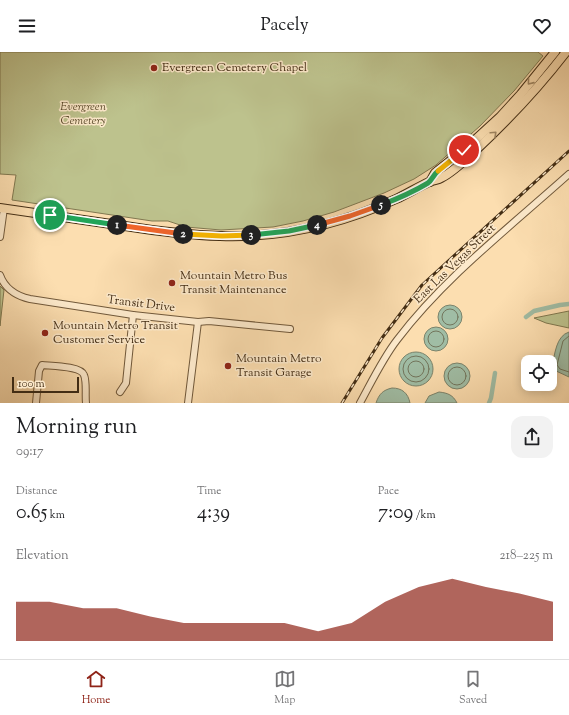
<!DOCTYPE html>
<meta charset="utf-8">
<style>
:root{--surface:#fff;--page:#f2f2f2;--text:#202124;--muted:#757577;--line:#e0e0e0;--accent:#8f2418}
body{margin:0;font-family:"Sorts Mill Goudy",serif;background:var(--page);color:var(--text);height:100vh;display:flex;flex-direction:column;font-size:15px;white-space:nowrap}
*{box-sizing:border-box;margin:0}
p{font-size:13px;color:var(--muted)}
.icon{flex:none;width:22px;height:22px;fill:none;stroke:currentColor;stroke-width:2;stroke-linecap:round;stroke-linejoin:round}
.map{position:relative;height:351px;overflow:hidden}
.details{display:flex;flex-direction:column;background:var(--surface);flex:1}
.details>*{flex:none}
.controls{position:absolute;left:521px;top:303px;display:grid;gap:8px}
.controls a{display:grid;place-items:center;width:36px;height:36px;border-radius:8px;background:var(--surface);box-shadow:0 2px 10px #0003;font-size:20px}
.scale{position:absolute;left:12px;bottom:10px;width:67px;box-sizing:border-box;padding-left:4px;border:2px solid #432d14;border-top:0;font-size:11px;line-height:14px;white-space:nowrap;color:#432d14;-webkit-text-stroke:3px #fdeacc;paint-order:stroke}
.pin{position:absolute;display:grid;place-items:center;width:34px;height:34px;color:#fff;margin:-17px;border:2px solid #fff;border-radius:50%;box-shadow:0 1px 4px #0007}
.km{position:absolute;width:20px;height:20px;margin:-10px;border-radius:50%;background:#222;color:#fff;font-size:11px;line-height:20px;text-align:center}
.round{display:grid;place-items:center;flex:none;width:42px;height:42px;border-radius:12px;background:var(--page)}
.headline{display:flex;align-items:center;justify-content:space-between;height:68px;padding:0 16px}
h1{font-size:22px;font-weight:600;line-height:30px}
.metrics{display:grid;grid-template-columns:repeat(3,1fr);gap:6px;height:68px;padding:4px 16px}
.metrics div{display:grid;align-content:center}
.metrics b{font-size:20px;font-weight:600}
.metrics small{font-size:11px;font-weight:400}
.metrics p{font-size:11px}
.chart{height:112px;padding:8px 16px}
.chart p{display:flex;justify-content:space-between}
.chart svg{width:100%;height:72px;margin-top:4px;fill:var(--accent);opacity:.7}
header{display:flex;justify-content:space-between;align-items:center;height:52px;padding:0 16px;background:var(--surface);font-size:18px;font-weight:600}
.dock{display:flex;justify-content:space-around;align-items:center;height:56px;border-top:1px solid var(--line);background:var(--surface);font-size:11px;color:var(--muted)}
.dock a{display:grid;justify-items:center;gap:2px}
.dock .selected{color:var(--accent)}
.map>svg:first-child{display:block}
.green{fill:#bdc28d;stroke:#807850}
.water{fill:#a0bda5;stroke:#7b836b}
.lines{fill:none;stroke-linecap:round;stroke-linejoin:round}
.shore{stroke:#72755c;stroke-width:1}
.canal{stroke:#a0bda5;stroke-width:4.5}
.minor-casing{stroke:#71593b;stroke-width:8}
.major-casing{stroke:#432d14;stroke-width:10}
.minor{stroke:#fdeacc;stroke-width:6}
.major{stroke:#fcdeb0;stroke-width:8}
.rail-casing{stroke:#432d14;stroke-width:3}
.rail{stroke:#fdeacc;stroke-width:1.5;stroke-dasharray:4.5;stroke-linecap:butt}
.oneway{stroke:#a08662}
.split-1-casing{stroke:#fff;stroke-width:8}
.split-2-casing{stroke:#fff;stroke-width:8}
.split-3-casing{stroke:#fff;stroke-width:8}
.split-4-casing{stroke:#fff;stroke-width:8}
.split-5-casing{stroke:#fff;stroke-width:8}
.split-6-casing{stroke:#fff;stroke-width:8}
.split-7-casing{stroke:#fff;stroke-width:8}
.split-1{stroke:#22a559;stroke-width:5}
.split-2{stroke:#f0652b;stroke-width:5}
.split-3{stroke:#f5b400;stroke-width:5}
.split-4{stroke:#22a559;stroke-width:5}
.split-5{stroke:#f0652b;stroke-width:5}
.split-6{stroke:#22a559;stroke-width:5}
.split-7{stroke:#f5b400;stroke-width:5}
.poi-dot{fill:#8f2418;stroke:#fdeacc;stroke-width:1.5}
.labels{text-anchor:middle;dominant-baseline:central;stroke-width:3;stroke-linejoin:round;paint-order:stroke}
.poi-label{font-size:12px;fill:#432d14;stroke:#fdeacc;text-anchor:start}
.park-label{font-size:12px;font-style:italic;fill:#5b4b2c;stroke:#fdeacc}
.street-label{font-size:12px;fill:#432d14;stroke:#fdeacc}
</style>
<header><svg class="icon" aria-label="menu" viewBox="0 0 24 24"><path d="M4 6h16M4 12h16M4 18h16"/></svg>Pacely<svg class="icon" aria-label="heart" viewBox="0 0 24 24"><path d="M12 20l-8-8c-3-5 5-10 8-4 3-6 11-1 8 4z"/></svg></header>
<div class="map">
<svg width="569" height="351" viewBox="0 0 569 351">
<rect width="100%" height="100%" fill="#fcdeb0"/>
<filter id="stains"><feTurbulence type="fractalNoise" baseFrequency=".005" numOctaves="4"/><feColorMatrix values="0 0 0 0 .2 0 0 0 0 .09 0 0 0 0 .02 0 0 0 .5 -.17"/></filter>
<radialGradient id="worn" r=".72"><stop offset=".6" stop-color="#630" stop-opacity="0"/><stop offset="1" stop-color="#630" stop-opacity=".3"/></radialGradient>
<g class="green">
<path d="M 0,0 L 538,0 L 543,4 L 514,39 L 480,74 L 436,113 L 414,127 L 384,141 L 334,160 L 303,169 L 273,175 L 221,178 L 186,175 L 168,169 L 152,169 L 12,148 L 16,123 L 0,122 Z"/>
<path d="M 0,234 L 4,238 L 0,274 Z"/>
<path d="M 569,259 L 569,276 L 546,271 L 534,266 Z"/>
</g>
<g class="water">
<circle cx="450" cy="265" r="12"/>
<circle cx="436" cy="287" r="12"/>
<path d="M 569,280 L 569,325 L 554,318 L 552,314 C 555,302 556,284 569,280 Z"/>
<circle cx="416" cy="317" r="17"/>
<circle cx="457" cy="324" r="13"/>
<path d="M 392,336 C 402,336 408,341 410,351 L 376,351 C 379,342 383,338 392,336 Z"/>
<path d="M 439,340 C 448,341 453,343 457,351 L 425,351 L 429,344 Z"/>
</g>
<g class="lines">
<g class="shore">
<circle cx="450" cy="265" r="8"/>
<circle cx="436" cy="287" r="8"/>
<path d="M 569,284 L 563,289 L 557,313 L 560,317 L 569,320"/>
<circle cx="416" cy="317" r="13"/>
<circle cx="416" cy="317" r="8"/>
<circle cx="457" cy="324" r="9"/>
</g>
<g class="canal">
<path d="M 526,265 L 534,259 L 560,253 L 569,252"/>
<path d="M 489,351 L 491,346 L 495,321"/>
</g>
<g class="minor-casing">
<g id="minor">
<path d="M 0,185 L 4,156"/>
<path d="M 0,223 C 5,237 17,244 30,247 L 133,263 L 198,270 L 209,269 L 290,277"/>
<path d="M 120,340 L 126,331 L 133,263"/>
<path d="M 36,351 L 39,319 L 42,313 C 51,314 81,314 84,323 C 87,330 85,343 86,351"/>
<path d="M 188,351 L 198,270"/>
<path d="M 360,351 C 371,331 383,306 397,288 C 445,225 510,175 569,122"/>
</g>
</g>
<g class="major-casing">
<g id="major">
<path d="M 430,130 L 435,121 L 464,98 L 500,65 L 521,42 L 555,0"/>
<path d="M 0,156 C 42,162 84,168 125,174 C 157,179 188,183 220,184 C 280,186 341,172 396,147 C 407,142 418,135 429,130 C 433,128 438,128 441,126 C 455,119 467,106 478,96 C 510,66 539,35 566,0"/>
</g>
</g>
<use href="#minor" class="minor"/>
<use href="#major" class="major"/>
<g class="rail-casing">
<path id="rail" d="M 342,351 L 382,286 L 422,233 L 569,99"/>
</g>
<use href="#rail" class="rail"/>
</g>
<defs><path id="oneway-chevron" d="M-2-3.5L2.5 0L-2 3.5" fill="none" stroke-width="1.6" stroke-linecap="round" stroke-linejoin="round"/></defs>
<g class="oneway">
<use href="#oneway-chevron" transform="translate(530 30) rotate(129)"/>
<use href="#oneway-chevron" transform="translate(494 82) rotate(-43)"/>
</g>
<g class="lines">
<g class="split-1-casing">
<path id="split-1" d="M 50,163 L 117,173"/>
</g>
<g class="split-2-casing">
<path id="split-2" d="M 117,173 L 183,182"/>
</g>
<g class="split-3-casing">
<path id="split-3" d="M 183,182 L 222,184 L 251,183"/>
</g>
<g class="split-4-casing">
<path id="split-4" d="M 251,183 L 289,179 L 317,173"/>
</g>
<g class="split-5-casing">
<path id="split-5" d="M 317,173 L 350,164 L 381,153"/>
</g>
<g class="split-6-casing">
<path id="split-6" d="M 381,153 C 397,147 413,140 428,131 C 432,128 434,122 438,119"/>
</g>
<g class="split-7-casing">
<path id="split-7" d="M 438,119 L 464,98"/>
</g>
<use href="#split-1" class="split-1"/>
<use href="#split-2" class="split-2"/>
<use href="#split-3" class="split-3"/>
<use href="#split-4" class="split-4"/>
<use href="#split-5" class="split-5"/>
<use href="#split-6" class="split-6"/>
<use href="#split-7" class="split-7"/>
</g>
<g class="poi-dot">
<circle cx="154" cy="16" r="4"/>
<circle cx="172" cy="231" r="4"/>
<circle cx="45" cy="281" r="4"/>
<circle cx="228" cy="314" r="4"/>
</g>
<g class="labels">
<g class="poi-label">
<text x="162" y="16">Evergreen Cemetery Chapel</text>
<text x="180" y="224">Mountain Metro Bus<tspan x="180" dy="14">Transit Maintenance</tspan></text>
<text x="53" y="274">Mountain Metro Transit<tspan x="53" dy="14">Customer Service</tspan></text>
<text x="236" y="307">Mountain Metro<tspan x="236" dy="14">Transit Garage</tspan></text>
</g>
<g class="park-label">
<text x="83" y="55">Evergreen<tspan x="83" dy="14">Cemetery</tspan></text>
</g>
<g class="street-label">
<text transform="translate(455 212) rotate(-44)">East Las Vegas Street</text>
<text transform="translate(141 252) rotate(7)">Transit Drive</text>
</g>
</g>
<rect width="100%" height="100%" filter="url(#stains)"/>
<rect width="100%" height="100%" fill="url(#worn)"/>
</svg>
<div class="controls">
<a><svg class="icon" aria-label="locate" viewBox="0 0 24 24"><circle cx="12" cy="12" r="6"/><path d="M12 2v4M12 18v4M2 12h4M18 12h4"/></svg></a>
</div>
<div class="scale">100 m</div>
<div class="pin" style="left:50px;top:163px;background:#1e9e55"><svg class="icon" aria-label="arrive" viewBox="0 0 24 24"><path d="M6 21V4h12l-3 4 3 4H6"/></svg></div>
<div class="pin" style="left:464px;top:98px;background:#d93025"><svg class="icon" aria-label="check" viewBox="0 0 24 24"><path d="M5 12l5 5 9-10"/></svg></div>
<b class="km" style="left:117px;top:173px">1</b>
<b class="km" style="left:183px;top:182px">2</b>
<b class="km" style="left:251px;top:183px">3</b>
<b class="km" style="left:317px;top:173px">4</b>
<b class="km" style="left:381px;top:153px">5</b>
</div>
<section class="details">
<div class="headline"><div><h1>Morning run</h1><p>09:17</p></div><a class="round"><svg class="icon" aria-label="share" viewBox="0 0 24 24"><path d="M12 15V3M7 8l5-5 5 5M5 13v7h14v-7"/></svg></a></div>
<div class="metrics">
<div><p>Distance</p><b>0.65<small> km</small></b></div>
<div><p>Time</p><b>4:39</b></div>
<div><p>Pace</p><b>7:09<small> /km</small></b></div>
</div>
<div class="chart"><p><span>Elevation</span>218–225 m</p>
<svg viewBox="0 0 160 44" preserveAspectRatio="none"><path d="M0 44V20L10 20L20 24L30 24L40 29L50 33L60 33L70 33L80 33L90 38L100 33L110 20L120 11L130 6L140 11L150 15L160 20V44z"/></svg>
</div>
</section>
<nav class="dock">
<a class="selected"><svg class="icon" aria-label="home" viewBox="0 0 24 24"><path d="M3 11l9-7 9 7M6 9v11h12V9"/></svg>Home</a>
<a><svg class="icon" aria-label="map" viewBox="0 0 24 24"><path d="M3 6l6-2 6 2 6-2v14l-6 2-6-2-6 2zM9 4v14M15 6v14"/></svg>Map</a>
<a><svg class="icon" aria-label="saved" viewBox="0 0 24 24"><path d="M7 4h10v16l-5-4-5 4z"/></svg>Saved</a>
</nav>
